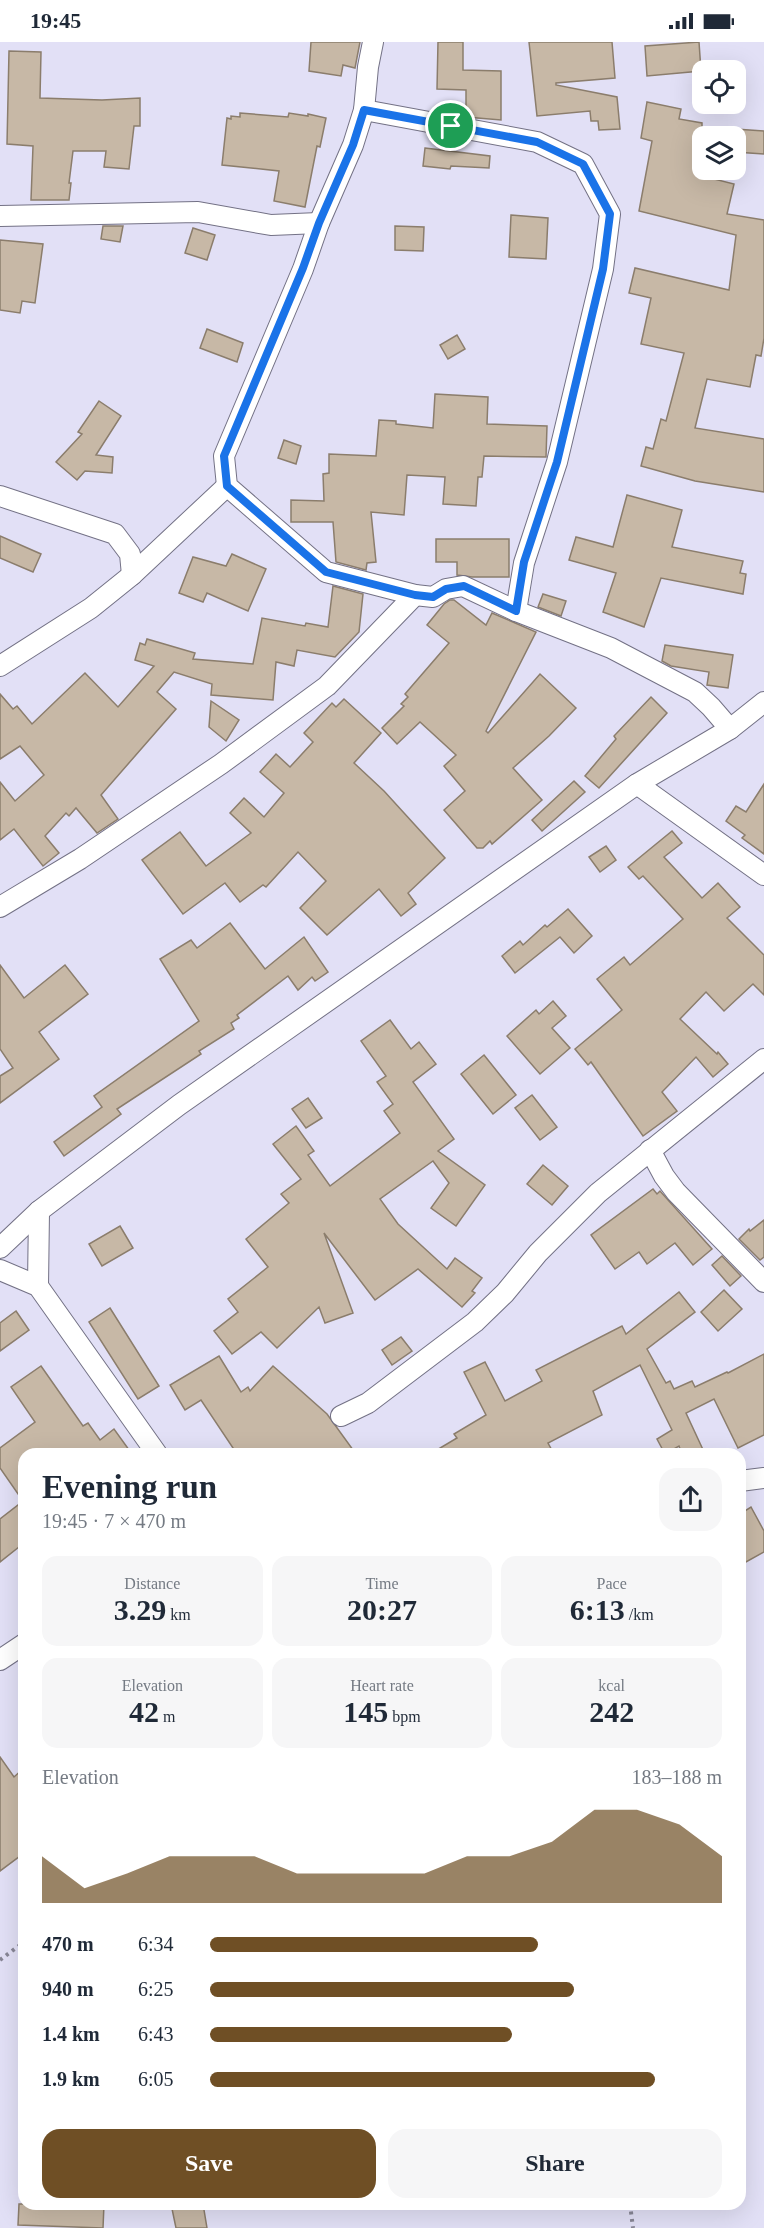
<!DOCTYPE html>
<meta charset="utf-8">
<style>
:root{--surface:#fff;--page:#f6f6f7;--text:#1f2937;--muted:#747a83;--accent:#6f4f25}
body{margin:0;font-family:Georgia,serif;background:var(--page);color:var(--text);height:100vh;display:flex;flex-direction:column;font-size:22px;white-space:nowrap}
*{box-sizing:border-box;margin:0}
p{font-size:20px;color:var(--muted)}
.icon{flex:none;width:33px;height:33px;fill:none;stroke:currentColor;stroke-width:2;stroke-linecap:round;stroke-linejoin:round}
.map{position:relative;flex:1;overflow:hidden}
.details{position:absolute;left:18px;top:1406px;width:728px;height:762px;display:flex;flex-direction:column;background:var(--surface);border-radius:18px;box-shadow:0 6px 24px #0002}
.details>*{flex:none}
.buttons{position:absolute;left:692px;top:18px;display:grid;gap:12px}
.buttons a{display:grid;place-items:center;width:54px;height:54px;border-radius:12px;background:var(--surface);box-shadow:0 6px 24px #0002;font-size:30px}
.pin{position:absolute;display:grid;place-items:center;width:51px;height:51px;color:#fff;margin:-26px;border:3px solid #fff;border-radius:50%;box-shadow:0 2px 6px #0007}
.round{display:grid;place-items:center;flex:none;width:63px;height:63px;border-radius:18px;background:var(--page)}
.headline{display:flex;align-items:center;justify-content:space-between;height:102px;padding:0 24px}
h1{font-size:33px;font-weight:800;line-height:45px}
.figures{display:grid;grid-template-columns:repeat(3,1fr);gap:9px;height:102px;padding:6px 24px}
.figures div{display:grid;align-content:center;border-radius:15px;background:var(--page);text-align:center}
.figures b{font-size:30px;font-weight:800}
.figures small{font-size:16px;font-weight:400}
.figures p{font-size:16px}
.chart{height:168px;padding:12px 24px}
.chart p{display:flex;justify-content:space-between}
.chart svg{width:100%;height:108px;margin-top:6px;fill:var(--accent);opacity:.7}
.action{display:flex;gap:12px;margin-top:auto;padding:12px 24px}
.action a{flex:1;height:69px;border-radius:18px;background:var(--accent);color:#fff;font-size:24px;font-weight:800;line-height:69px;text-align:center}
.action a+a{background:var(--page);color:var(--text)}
ul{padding:0 24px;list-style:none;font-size:20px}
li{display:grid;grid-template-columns:96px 72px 1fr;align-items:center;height:45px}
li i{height:15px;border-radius:8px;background:var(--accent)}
.status{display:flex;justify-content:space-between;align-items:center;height:42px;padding:0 30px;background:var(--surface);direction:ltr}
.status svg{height:16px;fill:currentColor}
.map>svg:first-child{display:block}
.building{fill:#c7b8a6;stroke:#8b7d6c;stroke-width:1.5}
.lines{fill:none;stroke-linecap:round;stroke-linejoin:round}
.street-casing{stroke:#737185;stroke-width:22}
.path{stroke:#888696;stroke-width:4;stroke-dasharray:3 4.5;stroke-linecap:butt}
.street{stroke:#fff;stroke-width:20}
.route-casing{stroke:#fff;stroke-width:12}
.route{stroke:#1a73e8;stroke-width:8}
</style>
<div class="status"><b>19:45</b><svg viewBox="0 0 49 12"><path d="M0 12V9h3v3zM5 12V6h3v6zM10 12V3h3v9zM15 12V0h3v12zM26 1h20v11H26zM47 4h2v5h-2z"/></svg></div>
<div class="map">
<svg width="764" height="2186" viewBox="0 0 764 2186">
<rect width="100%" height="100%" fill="#e2e0f6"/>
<g class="building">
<path d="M 311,0 L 360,0 L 355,26 L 343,23 L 341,34 L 309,29 Z"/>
<path d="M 438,0 L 463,0 L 463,28 L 501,29 L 501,78 L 466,75 L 466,48 L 437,47 Z"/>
<path d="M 529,0 L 612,0 L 615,36 L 556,41 L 556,43 L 617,55 L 620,87 L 599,88 L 598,79 L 591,79 L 590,69 L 537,74 Z"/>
<path d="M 699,0 L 701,29 L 647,34 L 645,4 Z"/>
<path d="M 9,9 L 41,10 L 40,56 L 102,58 L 140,56 L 140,84 L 134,84 L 129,127 L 104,125 L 106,109 L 73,109 L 69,141 L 71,141 L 69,158 L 31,158 L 33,104 L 7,102 Z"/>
<path d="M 647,60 L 681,67 L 679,77 L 702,81 L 702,134 L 734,142 L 727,172 L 764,178 L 764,296 L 761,314 L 756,313 L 750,345 L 707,337 L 695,386 L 764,397 L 764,450 L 695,439 L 641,424 L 646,405 L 653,407 L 661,377 L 666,379 L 684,311 L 641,302 L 651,256 L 629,251 L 635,226 L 729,248 L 736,193 L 639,169 L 652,99 L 641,96 Z"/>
<path d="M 240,71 L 288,75 L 289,71 L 308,74 L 308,72 L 326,76 L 320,105 L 317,104 L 305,165 L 274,159 L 279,129 L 222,123 L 227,76 L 231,77 L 231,74 L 240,75 Z"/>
<path d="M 735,87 L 764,89 L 764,112 L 735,110 Z"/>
<path d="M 425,106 L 490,114 L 489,126 L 451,124 L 450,127 L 423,124 Z"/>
<path d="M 511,173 L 548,176 L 546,217 L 509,215 Z"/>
<path d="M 103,184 L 123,184 L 120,200 L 101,197 Z"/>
<path d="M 395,184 L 424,185 L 423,209 L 395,208 Z"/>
<path d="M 193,186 L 215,193 L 207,218 L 185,211 Z"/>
<path d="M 0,198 L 43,202 L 35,261 L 22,259 L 20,271 L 0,268 Z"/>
<path d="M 207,287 L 243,301 L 237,320 L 200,306 Z"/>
<path d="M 457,293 L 465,307 L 448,317 L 440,303 Z"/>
<path d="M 435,352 L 488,355 L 487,382 L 547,384 L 546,415 L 484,414 L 482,435 L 478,435 L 476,464 L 443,462 L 445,435 L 407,433 L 404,473 L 371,470 L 376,520 L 367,521 L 366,528 L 336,520 L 333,480 L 291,480 L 291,458 L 324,459 L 323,432 L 329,431 L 329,412 L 376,414 L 379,378 L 396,379 L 396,382 L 433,386 Z"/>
<path d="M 99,359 L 121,374 L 96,413 L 113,415 L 112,431 L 85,429 L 77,438 L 56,420 L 82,392 L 78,390 Z"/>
<path d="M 284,398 L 301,404 L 296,422 L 278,416 Z"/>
<path d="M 627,453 L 682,468 L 672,505 L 743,519 L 740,531 L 746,532 L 743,552 L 661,536 L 644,585 L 603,570 L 616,531 L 569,518 L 576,495 L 613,505 Z"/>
<path d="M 0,494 L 41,512 L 33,530 L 0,516 Z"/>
<path d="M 436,497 L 509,497 L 509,535 L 472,535 L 457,533 L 457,520 L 436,520 Z"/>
<path d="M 232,512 L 266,527 L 248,569 L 207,551 L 203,560 L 179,551 L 193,515 L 226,524 Z"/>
<path d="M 333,544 L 363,552 L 359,590 L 335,615 L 297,608 L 294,624 L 276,620 L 273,658 L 211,653 L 212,642 L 174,630 L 157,650 L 176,667 L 101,753 L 118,777 L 97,791 L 76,766 L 69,774 L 66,771 L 45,794 L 59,811 L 43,824 L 14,787 L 0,798 L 0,740 L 15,759 L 44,733 L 20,704 L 0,717 L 0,652 L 13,667 L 17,664 L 32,682 L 85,631 L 118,665 L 154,624 L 135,618 L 140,601 L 145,603 L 147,597 L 195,611 L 193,617 L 253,622 L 262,576 L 305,584 L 306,581 L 328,585 Z"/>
<path d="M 543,552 L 566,559 L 561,574 L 538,565 Z"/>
<path d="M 450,558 L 454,558 L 486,583 L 492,571 L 536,590 L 486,689 L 488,691 L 540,632 L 576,666 L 549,694 L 513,726 L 542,758 L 492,802 L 490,799 L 483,806 L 477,806 L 444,768 L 465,749 L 444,724 L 456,713 L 420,680 L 397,702 L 382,686 L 404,664 L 401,662 L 408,655 L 405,652 L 449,601 L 427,583 L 444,562 Z"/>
<path d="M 665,603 L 733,613 L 728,646 L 707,643 L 709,630 L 671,624 L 662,619 Z"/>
<path d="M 651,655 L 667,671 L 599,746 L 585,734 L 616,697 L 614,694 Z"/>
<path d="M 344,657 L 381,691 L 354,721 L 384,749 L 445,816 L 408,851 L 416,862 L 401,874 L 379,847 L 327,893 L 300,866 L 326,839 L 298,810 L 266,845 L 263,843 L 240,860 L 225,841 L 183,872 L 142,818 L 180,790 L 206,824 L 251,791 L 230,771 L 244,756 L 264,775 L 284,751 L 260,730 L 276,712 L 290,725 L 313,700 L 304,691 L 332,661 L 336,665 Z"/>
<path d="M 211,659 L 239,678 L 226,699 L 209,685 Z"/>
<path d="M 574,739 L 585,750 L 542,789 L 532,778 Z"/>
<path d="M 764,742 L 764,812 L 742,796 L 745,793 L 726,779 L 736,764 L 746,770 Z"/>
<path d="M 672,789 L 682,801 L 664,815 L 702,856 L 718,841 L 740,865 L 727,876 L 764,913 L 764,953 L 753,942 L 724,969 L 706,950 L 680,977 L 717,1012 L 718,1010 L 728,1022 L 713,1035 L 696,1015 L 662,1050 L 677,1069 L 643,1094 L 591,1020 L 588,1023 L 575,1007 L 622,968 L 597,937 L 624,915 L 630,923 L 683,877 L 643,834 L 639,837 L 628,825 Z"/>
<path d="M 606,804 L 616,818 L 600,830 L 589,815 Z"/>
<path d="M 568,867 L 592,894 L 574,911 L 560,895 L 515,931 L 502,914 L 520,899 L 523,903 L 545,883 L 547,885 Z"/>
<path d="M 230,881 L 265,927 L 304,895 L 328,930 L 315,939 L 312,935 L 298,948 L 288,934 L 237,973 L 239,976 L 231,981 L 234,987 L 199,1009 L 201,1012 L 117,1067 L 121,1072 L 64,1114 L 54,1100 L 102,1065 L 94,1054 L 199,979 L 160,917 L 191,898 L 197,906 Z"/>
<path d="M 0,923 L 24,956 L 65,923 L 88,952 L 39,990 L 59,1017 L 0,1061 L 0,1034 L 13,1026 L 0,1007 Z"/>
<path d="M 553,959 L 566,974 L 552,986 L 570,1006 L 540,1032 L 507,994 L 536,968 L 539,972 Z"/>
<path d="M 390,978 L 411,1007 L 419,1000 L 436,1022 L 413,1040 L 454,1097 L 438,1109 L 485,1143 L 456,1184 L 431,1166 L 449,1141 L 433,1119 L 380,1157 L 398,1182 L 447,1227 L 455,1216 L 482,1236 L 472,1249 L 475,1251 L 462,1265 L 418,1227 L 375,1258 L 324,1191 L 353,1271 L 325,1281 L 319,1265 L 277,1306 L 261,1290 L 232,1312 L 214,1289 L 238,1270 L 228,1257 L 268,1225 L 246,1197 L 289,1161 L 281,1152 L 301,1137 L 273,1102 L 296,1084 L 314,1109 L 308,1113 L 330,1144 L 400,1091 L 384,1069 L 393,1062 L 377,1040 L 386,1034 L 361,999 Z"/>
<path d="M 484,1013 L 516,1053 L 493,1072 L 461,1032 Z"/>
<path d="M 532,1053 L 557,1085 L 540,1098 L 515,1066 Z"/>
<path d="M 308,1056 L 322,1076 L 306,1086 L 292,1067 Z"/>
<path d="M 543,1123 L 568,1144 L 552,1163 L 527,1142 Z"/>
<path d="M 653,1147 L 657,1152 L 660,1149 L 712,1207 L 693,1223 L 675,1201 L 647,1222 L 639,1210 L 615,1227 L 591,1193 Z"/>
<path d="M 764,1178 L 764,1215 L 760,1218 L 739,1197 L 749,1187 L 750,1189 Z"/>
<path d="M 120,1184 L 133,1206 L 102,1224 L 89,1202 Z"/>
<path d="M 722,1214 L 741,1234 L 730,1244 L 712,1223 Z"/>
<path d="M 724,1248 L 742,1267 L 718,1289 L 701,1270 Z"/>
<path d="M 679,1250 L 695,1270 L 647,1307 L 666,1341 L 670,1339 L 674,1347 L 692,1339 L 695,1345 L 727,1330 L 728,1331 L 764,1312 L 764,1393 L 738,1406 L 714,1357 L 686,1371 L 705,1412 L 682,1412 L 679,1404 L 665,1412 L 657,1397 L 672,1388 L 640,1323 L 593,1349 L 602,1373 L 548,1401 L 554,1412 L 430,1412 L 457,1396 L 454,1392 L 486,1373 L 464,1330 L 485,1320 L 505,1359 L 542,1339 L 536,1328 L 622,1284 L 626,1292 Z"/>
<path d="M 110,1266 L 159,1344 L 138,1357 L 89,1280 Z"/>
<path d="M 16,1269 L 29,1288 L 0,1309 L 0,1281 Z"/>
<path d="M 401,1295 L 412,1309 L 392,1323 L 382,1308 Z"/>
<path d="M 219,1314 L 241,1350 L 248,1345 L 250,1349 L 273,1324 L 327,1372 L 356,1412 L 237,1412 L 201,1358 L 185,1368 L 170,1343 Z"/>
<path d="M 41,1324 L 83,1384 L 88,1381 L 100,1398 L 114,1387 L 132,1412 L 24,1412 L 24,1501 L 0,1520 L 0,1477 L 23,1459 L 0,1426 L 0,1406 L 35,1380 L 11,1345 Z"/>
<path d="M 751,1465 L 764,1489 L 764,1510 L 746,1520 L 740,1508 L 740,1472 Z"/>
<path d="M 0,1715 L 14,1735 L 24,1726 L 24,1811 L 0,1829 Z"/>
<path d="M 19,2162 L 104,2162 L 103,2186 L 18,2183 Z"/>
<path d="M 171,2162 L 203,2162 L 207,2186 L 176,2186 Z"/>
</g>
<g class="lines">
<g class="street-casing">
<g id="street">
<path d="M 373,0 L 368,25 L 364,68 L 353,103 L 319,181 L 303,227 L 224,414 L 227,444 L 326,530 L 415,553 L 433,555 L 446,547 L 463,544 L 516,569 L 611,606 L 695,650 L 711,665 L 730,687"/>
<path d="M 364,68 L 537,100 L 583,122 L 610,172 L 603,227 L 557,420 L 524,521 L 516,569"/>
<path d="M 0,174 L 198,170 L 271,183 L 319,181"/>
<path d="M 0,454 L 115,492 L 130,512 L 132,533"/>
<path d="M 0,624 L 91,566 L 132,533 L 227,444"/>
<path d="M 637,742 L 764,833"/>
<path d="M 0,865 L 80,817 L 221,722 L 327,644 L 415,553"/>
<path d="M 650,1108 L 664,1134 L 676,1150 L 764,1240"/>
<path d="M 0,1206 L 39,1169 L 179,1063 L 637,742 L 730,687 L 764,660"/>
<path d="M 0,1228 L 38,1244 L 157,1412"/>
<path d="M 38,1244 L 39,1169"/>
<path d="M 341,1374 L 368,1361 L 475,1280 L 505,1251 L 538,1211 L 598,1151 L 764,1017"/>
<path d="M 740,1439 L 764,1436"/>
<path d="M 0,1618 L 24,1602"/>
</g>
</g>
<g class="path">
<path d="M 0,1918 L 24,1900"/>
<path d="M 630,2162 L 633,2186"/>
</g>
<use href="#street" class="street"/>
</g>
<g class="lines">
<g class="route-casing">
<path id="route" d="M 364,68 L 537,100 L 583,122 L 610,172 L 603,227 L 557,420 L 524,520 L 516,569 L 464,544 L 446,547 L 433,555 L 415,553 L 326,530 L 227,444 L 224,414 L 303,226 L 319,181 L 353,103 Z"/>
</g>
<use href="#route" class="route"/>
</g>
</svg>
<div class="buttons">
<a><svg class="icon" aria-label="locate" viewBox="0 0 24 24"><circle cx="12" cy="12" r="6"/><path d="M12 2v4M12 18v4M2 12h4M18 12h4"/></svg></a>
<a><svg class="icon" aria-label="layers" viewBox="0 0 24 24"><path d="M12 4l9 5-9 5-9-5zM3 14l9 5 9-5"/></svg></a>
</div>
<div class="pin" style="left:451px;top:84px;background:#1e9e55"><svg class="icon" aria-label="arrive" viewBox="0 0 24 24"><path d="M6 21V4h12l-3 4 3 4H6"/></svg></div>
<section class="details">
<div class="headline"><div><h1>Evening run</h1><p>19:45 · 7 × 470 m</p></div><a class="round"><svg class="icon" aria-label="share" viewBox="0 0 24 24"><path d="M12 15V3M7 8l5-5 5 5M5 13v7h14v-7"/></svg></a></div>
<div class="figures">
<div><p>Distance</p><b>3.29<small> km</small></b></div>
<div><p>Time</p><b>20:27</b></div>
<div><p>Pace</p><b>6:13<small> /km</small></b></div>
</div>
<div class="figures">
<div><p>Elevation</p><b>42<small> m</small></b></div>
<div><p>Heart rate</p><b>145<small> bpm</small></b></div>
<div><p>kcal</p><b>242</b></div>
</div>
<div class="chart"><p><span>Elevation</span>183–188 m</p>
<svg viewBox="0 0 160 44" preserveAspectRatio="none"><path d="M0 44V25L10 38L20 32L30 25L40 25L50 25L60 32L70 32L80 32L90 32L100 25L110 25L120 19L130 6L140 6L150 12L160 25V44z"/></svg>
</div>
<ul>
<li><b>470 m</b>6:34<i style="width:64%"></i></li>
<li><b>940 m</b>6:25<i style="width:71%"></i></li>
<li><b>1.4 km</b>6:43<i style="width:59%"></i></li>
<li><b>1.9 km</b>6:05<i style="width:87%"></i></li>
</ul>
<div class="action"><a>Save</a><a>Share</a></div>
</section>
</div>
